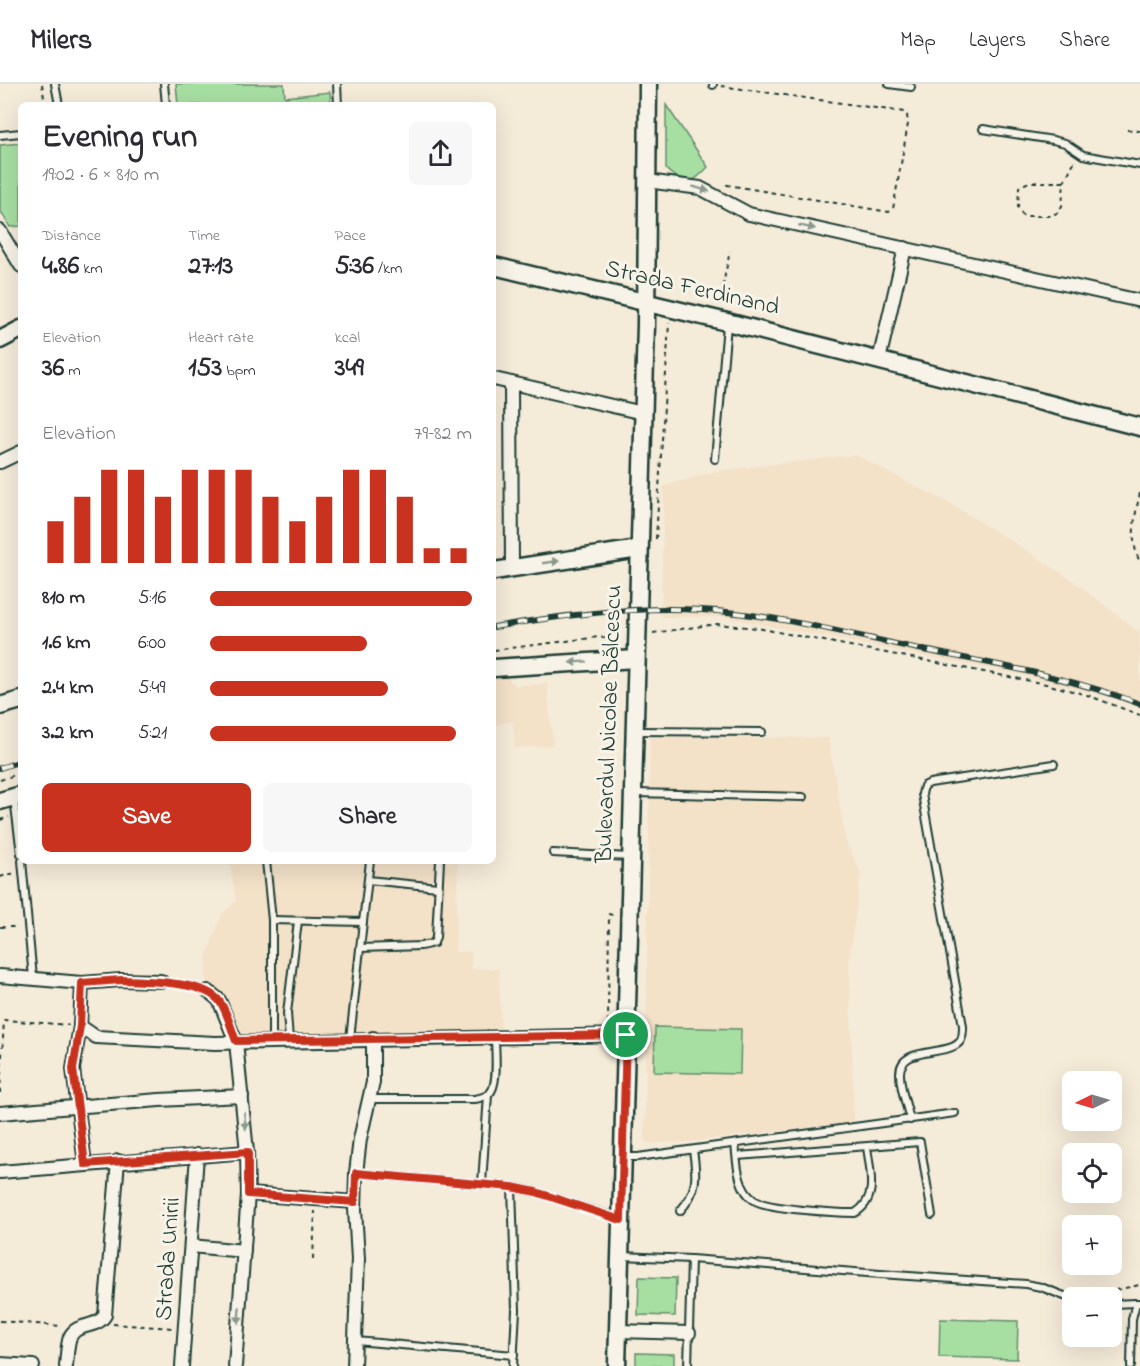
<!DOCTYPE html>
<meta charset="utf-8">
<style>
:root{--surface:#fff;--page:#f7f7f7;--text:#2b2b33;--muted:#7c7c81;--line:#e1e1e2;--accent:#c8321e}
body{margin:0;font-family:"Indie Flower",sans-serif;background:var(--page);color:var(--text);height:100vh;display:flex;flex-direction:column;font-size:22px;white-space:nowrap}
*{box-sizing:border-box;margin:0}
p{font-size:20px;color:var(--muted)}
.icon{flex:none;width:33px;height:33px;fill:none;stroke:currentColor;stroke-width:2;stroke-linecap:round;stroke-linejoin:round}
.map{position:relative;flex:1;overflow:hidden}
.side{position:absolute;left:18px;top:18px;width:478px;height:762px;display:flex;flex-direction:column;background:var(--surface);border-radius:9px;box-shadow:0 6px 24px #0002}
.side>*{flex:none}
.needle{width:39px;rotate:265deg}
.fabs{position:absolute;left:1062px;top:987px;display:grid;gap:12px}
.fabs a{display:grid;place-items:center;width:60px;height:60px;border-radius:9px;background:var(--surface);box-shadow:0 6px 24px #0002;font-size:30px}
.pin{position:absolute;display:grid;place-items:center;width:51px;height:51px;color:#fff;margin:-26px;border:3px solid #fff;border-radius:50%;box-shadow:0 2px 6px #0007}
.round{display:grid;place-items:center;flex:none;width:63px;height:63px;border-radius:9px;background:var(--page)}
.summary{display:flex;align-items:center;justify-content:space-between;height:102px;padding:0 24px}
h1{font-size:33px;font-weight:700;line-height:45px}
.metrics{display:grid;grid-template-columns:repeat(3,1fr);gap:9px;height:102px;padding:6px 24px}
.metrics div{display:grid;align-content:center}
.metrics b{font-size:26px;font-weight:700}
.metrics small{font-size:16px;font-weight:400}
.metrics p{font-size:16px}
.chart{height:168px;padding:12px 24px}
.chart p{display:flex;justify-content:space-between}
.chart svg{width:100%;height:108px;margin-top:6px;stroke:var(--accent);stroke-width:6}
.cta{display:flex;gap:12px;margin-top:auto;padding:12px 24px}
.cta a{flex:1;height:69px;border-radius:9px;background:var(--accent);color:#fff;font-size:24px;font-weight:700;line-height:69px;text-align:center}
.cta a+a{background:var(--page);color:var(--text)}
ul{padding:0 24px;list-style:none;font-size:20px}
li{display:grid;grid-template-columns:96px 72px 1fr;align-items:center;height:45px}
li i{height:15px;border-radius:8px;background:var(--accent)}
header{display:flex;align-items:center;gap:36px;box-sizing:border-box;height:84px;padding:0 30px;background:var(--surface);border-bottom:2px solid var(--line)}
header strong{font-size:28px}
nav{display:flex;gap:33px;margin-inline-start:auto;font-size:21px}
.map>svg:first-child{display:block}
.built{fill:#f3e1c8}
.green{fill:#a7dfa3;stroke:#638e6c;stroke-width:1.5}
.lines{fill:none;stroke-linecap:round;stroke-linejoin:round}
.lane-casing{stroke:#1f3d34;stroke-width:10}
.street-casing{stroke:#1f3d34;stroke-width:16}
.secondary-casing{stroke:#1f3d34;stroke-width:21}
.path{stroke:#1f3d34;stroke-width:2;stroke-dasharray:4.5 4.5;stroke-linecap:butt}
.lane{stroke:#f7f3e8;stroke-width:6}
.street{stroke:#f7f3e8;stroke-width:12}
.secondary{stroke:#f7f3e8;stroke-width:16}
.rail-casing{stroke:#1f3d34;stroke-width:6}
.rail{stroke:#f7f3e8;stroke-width:4;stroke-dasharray:11;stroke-linecap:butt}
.oneway{fill:#8b988e}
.route-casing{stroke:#fff;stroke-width:12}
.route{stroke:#c8321e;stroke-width:8}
.labels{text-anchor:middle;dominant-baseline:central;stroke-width:6;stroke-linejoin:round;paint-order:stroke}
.street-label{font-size:24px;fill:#1f3d34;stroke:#f7f3e8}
</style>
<header>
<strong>Milers</strong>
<nav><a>Map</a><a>Layers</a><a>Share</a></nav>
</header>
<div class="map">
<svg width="1140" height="1282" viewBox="0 0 1140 1282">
<rect width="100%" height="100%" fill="#f5ebd9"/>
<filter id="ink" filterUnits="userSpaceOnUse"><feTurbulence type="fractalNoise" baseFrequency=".0167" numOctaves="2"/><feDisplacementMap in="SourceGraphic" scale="12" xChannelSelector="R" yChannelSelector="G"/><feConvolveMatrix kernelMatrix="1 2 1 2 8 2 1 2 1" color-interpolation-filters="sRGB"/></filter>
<g filter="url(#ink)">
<g class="built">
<path d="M 855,371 L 954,422 L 1013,458 L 1072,496 L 1140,549 L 1140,625 L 1118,615 L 1021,591 L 724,533 L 661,533 L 664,402 L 717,387 Z"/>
<path d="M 504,590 L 515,602 L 547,599 L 553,661 L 515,664 L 513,637 L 494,641 L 494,591 Z"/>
<path d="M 650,653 L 828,654 L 846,758 L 861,790 L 849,874 L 854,1038 L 686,1058 L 645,1059 Z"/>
<path d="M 230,777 L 458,777 L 455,868 L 471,868 L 471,885 L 499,885 L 501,946 L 239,952 L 206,896 L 207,871 L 222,830 L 236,817 Z"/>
</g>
<g class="green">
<path d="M 176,0 L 284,0 L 285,13 L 330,8 L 331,21 L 178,21 Z"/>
<path d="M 666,21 L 708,83 C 704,87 698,94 693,96 C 684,99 671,91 666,85 Z"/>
<path d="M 21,59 L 21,142 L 10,143 L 0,126 L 0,61 Z"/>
<path d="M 655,943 L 741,945 L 740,990 L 654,988 Z"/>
<path d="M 639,1193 L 676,1194 L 675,1232 L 638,1231 Z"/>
<path d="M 940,1235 L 1018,1237 L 1017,1275 L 939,1273 Z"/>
<path d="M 636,1269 L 674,1270 L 674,1282 L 636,1282 Z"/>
</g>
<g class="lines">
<g class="lane-casing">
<g id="lane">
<path d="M 55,0 L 59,21"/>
<path d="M 164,0 L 166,21"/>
<path d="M 337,0 L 338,21"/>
<path d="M 889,0 L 911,3"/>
<path d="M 713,1 L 713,0"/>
<path d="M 983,45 L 1053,56 L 1065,59 L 1083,71 L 1140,81"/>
<path d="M 0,51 L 21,49"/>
<path d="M 715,375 L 727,241"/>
<path d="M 636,647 L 762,648"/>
<path d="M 635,709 L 803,713"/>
<path d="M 14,714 L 21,770"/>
<path d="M 553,769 L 630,773"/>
<path d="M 22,777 L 33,894"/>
<path d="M 266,777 L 272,836 L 272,957"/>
<path d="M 368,796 L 438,803"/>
<path d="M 272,836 L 363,838 L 370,777"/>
<path d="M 360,864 L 421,862 L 434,859 L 436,853 L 440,777"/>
<path d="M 350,955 L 363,838"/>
<path d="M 289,956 L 287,929 L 298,837"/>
<path d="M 369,1015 L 475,1015 C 480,1014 485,1013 489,1010 C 499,1002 495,966 495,953"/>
<path d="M 910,1036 C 907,1022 900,1005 900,990 C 899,960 951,974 961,956 C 963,952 963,946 963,942 L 922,710 L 924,702 L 930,699 L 1054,680"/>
<path d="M 735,1060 C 737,1077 737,1105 754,1116 C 766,1125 837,1129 855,1129 C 879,1115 870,1087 867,1063"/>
<path d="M 737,1072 L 920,1058 L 932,1131"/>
<path d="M 623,1073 L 638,1073 L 955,1029"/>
<path d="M 356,1089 L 512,1103 L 536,1108 L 620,1135"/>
<path d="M 482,1099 L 488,1011"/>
<path d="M 512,1103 L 516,1226 L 513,1282"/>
<path d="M 680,1127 C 698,1107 697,1092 693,1066"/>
<path d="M 621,1172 L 691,1175 L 880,1190 L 1026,1200 L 1041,1203 L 1072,1215"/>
<path d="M 1112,1220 L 1136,1219"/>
<path d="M 356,1257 L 514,1271"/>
<path d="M 688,1282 L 691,1175"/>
<path d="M 1131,1282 L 1132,1235 L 1136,1219 L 1140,1219"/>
</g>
</g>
<g class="street-casing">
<g id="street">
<path d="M 647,97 L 700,104 L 749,130 L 1140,217"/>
<path d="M 0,147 L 21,182"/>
<path d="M 879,276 L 905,164"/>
<path d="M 494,295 L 643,329"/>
<path d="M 511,299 L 512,484"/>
<path d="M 0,378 L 21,368"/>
<path d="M 0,892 L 82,899 L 121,896 L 161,897"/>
<path d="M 82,899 L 80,942 L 73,985 L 85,1080"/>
<path d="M 208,907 L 219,916 L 236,958 L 247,1068 L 248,1110 L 235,1282"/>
<path d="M 80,942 L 96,953 L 215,959 L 626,951"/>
<path d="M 0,1029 L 159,1016 L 242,1012"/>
<path d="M 0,1088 L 247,1068"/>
<path d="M 248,1110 L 355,1118"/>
<path d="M 191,1162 L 244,1167"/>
<path d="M 618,1247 L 689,1249"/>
<path d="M 0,1280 L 33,1282"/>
<path d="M 66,1282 C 67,1273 67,1261 70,1253 C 77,1238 97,1245 105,1231 L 118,1077"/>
<path d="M 182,1282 L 197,1071"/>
<path d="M 354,1282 L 358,1175 L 355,1125 L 356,1089 L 360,1055 L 373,998 L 373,954"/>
</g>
</g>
<g class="secondary-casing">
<g id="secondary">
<path d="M 494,182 L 723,237 L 1140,343"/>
<path d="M 0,256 L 21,245"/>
<path d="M 494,487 L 639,465"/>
<path d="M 494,584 L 636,575"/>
<path d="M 0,622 L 21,616"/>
<path d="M 0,717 L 21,711"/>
<path d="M 617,1282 L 646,240 L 648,0"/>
</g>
</g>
<g class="path">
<path d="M 42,0 L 45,21"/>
<path d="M 721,2 L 904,28 L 907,31 L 908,40 L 893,125 L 889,128 L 722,100"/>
<path d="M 1127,46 L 1140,47"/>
<path d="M 1064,98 L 1029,98 L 1019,103 L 1018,124 L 1023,132 L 1049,132 L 1057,129 L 1062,122 L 1064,98 L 1075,76"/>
<path d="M 719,220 L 730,167"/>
<path d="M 1140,409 C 1135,431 1129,456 1140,478"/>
<path d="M 656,455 L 669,239"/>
<path d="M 653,549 L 717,540 L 757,544 L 1046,600 L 1087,611 L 1140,631"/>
<path d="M 494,566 L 599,553 L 610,555 L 614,562"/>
<path d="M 0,696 L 21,689"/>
<path d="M 0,736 L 9,733"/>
<path d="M 0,793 L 15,789"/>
<path d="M 0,843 L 18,843"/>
<path d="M 173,900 L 197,905"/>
<path d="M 608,939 L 609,830 L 615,832"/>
<path d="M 0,1009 L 4,936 L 69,941"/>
<path d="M 313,1175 L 315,1127"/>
<path d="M 1109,1211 L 1115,1206 L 1140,1201"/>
<path d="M 0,1237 L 61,1242"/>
<path d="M 113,1240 L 173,1244"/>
</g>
<use href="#lane" class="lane"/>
<use href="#street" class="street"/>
<use href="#secondary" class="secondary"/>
<g class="rail-casing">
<g id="rail">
<path d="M 494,543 C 557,532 637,522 701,526 C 778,530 854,552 929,567 C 999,581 1073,594 1140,620"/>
<path d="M 0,684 L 21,677"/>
</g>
</g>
<use href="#rail" class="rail"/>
</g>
<defs><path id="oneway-solid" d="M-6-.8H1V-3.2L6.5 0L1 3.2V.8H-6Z" transform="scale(1.5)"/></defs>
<g class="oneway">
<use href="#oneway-solid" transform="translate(701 105) rotate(17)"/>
<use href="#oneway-solid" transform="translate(807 143) rotate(12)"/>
<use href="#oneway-solid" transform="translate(551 478) rotate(-8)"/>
<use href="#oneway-solid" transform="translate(578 578) rotate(176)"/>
<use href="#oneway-solid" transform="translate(245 1037) rotate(85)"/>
<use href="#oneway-solid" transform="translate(239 1231) rotate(94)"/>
</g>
</g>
<g class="lines" filter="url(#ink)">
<g class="route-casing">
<path id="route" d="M 121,896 C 145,897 206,897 220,918 C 228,929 231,945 236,957 L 626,951 L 621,1136 L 536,1108 L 512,1103 L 356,1089 L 355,1118 L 248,1110 L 248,1068 L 85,1080 L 73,985 L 80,942 L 82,899 Z"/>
</g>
<use href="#route" class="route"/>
</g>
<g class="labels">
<g class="street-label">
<text transform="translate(692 205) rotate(13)">Strada Ferdinand</text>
<text transform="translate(610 640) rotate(-88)">Bulevardul Nicolae Bălcescu</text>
<text transform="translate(169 1175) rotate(-86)">Strada Unirii</text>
</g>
</g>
</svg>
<div class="fabs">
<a><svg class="needle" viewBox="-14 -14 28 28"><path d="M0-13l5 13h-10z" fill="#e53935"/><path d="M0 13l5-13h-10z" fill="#7c7c81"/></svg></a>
<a><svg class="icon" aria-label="locate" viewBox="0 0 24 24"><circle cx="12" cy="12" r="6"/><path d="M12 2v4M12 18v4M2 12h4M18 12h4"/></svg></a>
<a>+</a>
<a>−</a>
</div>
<div class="pin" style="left:626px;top:951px;background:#1e9e55"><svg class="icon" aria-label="arrive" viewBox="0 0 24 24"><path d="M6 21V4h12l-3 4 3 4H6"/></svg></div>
<section class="side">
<div class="summary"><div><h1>Evening run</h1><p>19:02 · 6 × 810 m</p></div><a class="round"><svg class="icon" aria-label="share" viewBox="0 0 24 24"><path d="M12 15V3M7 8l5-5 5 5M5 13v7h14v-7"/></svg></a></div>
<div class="metrics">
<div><p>Distance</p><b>4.86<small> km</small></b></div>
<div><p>Time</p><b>27:13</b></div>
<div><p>Pace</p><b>5:36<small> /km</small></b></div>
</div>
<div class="metrics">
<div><p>Elevation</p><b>36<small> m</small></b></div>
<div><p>Heart rate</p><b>153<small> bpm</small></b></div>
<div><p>kcal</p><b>349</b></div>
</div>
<div class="chart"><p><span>Elevation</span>79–82 m</p>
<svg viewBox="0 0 160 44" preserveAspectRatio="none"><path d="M5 44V27M15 44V17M25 44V6M35 44V6M45 44V17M55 44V6M65 44V6M75 44V6M85 44V17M95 44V27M105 44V17M115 44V6M125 44V6M135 44V17M145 44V38M155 44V38"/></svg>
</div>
<ul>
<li><b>810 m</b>5:16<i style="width:100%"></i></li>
<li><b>1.6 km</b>6:00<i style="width:60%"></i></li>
<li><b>2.4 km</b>5:49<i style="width:68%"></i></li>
<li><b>3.2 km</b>5:21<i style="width:94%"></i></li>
</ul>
<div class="cta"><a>Save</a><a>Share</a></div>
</section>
</div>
